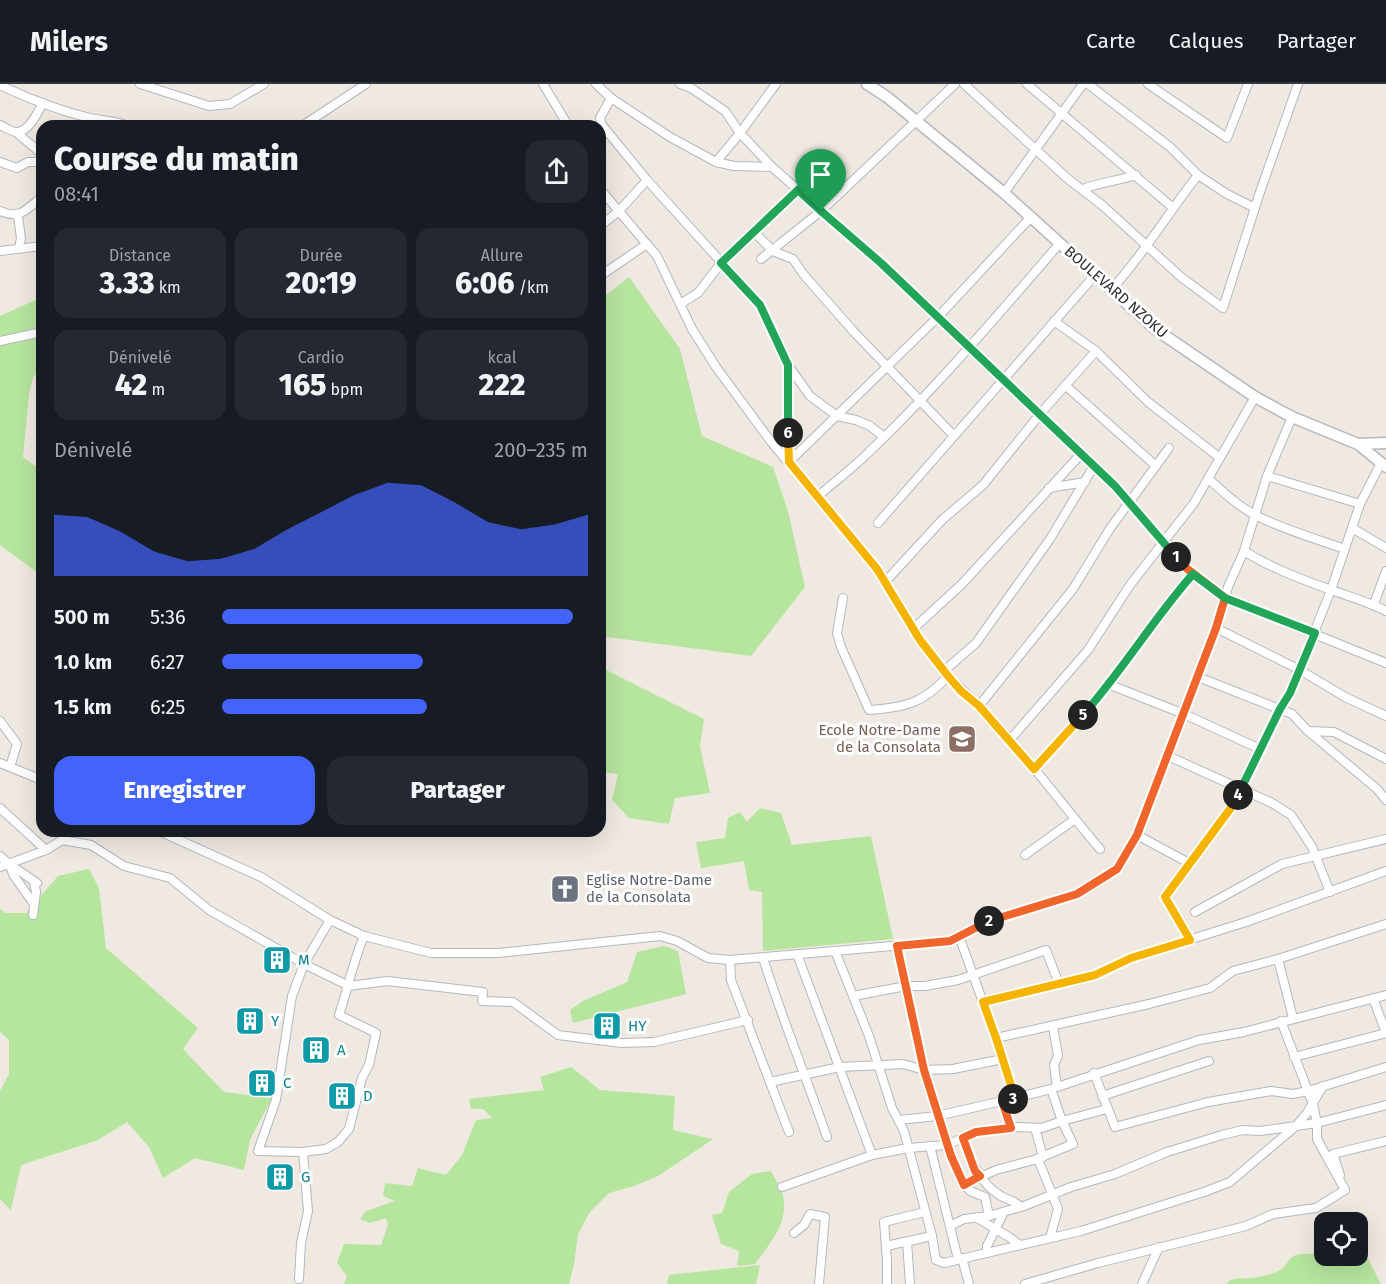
<!DOCTYPE html>
<html lang="fr">
<meta charset="utf-8">
<style>
:root{--surface:#171b24;--page:#242831;--text:#f1f3f6;--muted:#9ea1a6;--line:#363941;--accent:#4264fb}
body{margin:0;font-family:"Fira Sans",sans-serif;background:var(--page);color:var(--text);height:100vh;display:flex;flex-direction:column;font-size:22px;white-space:nowrap}
*{box-sizing:border-box;margin:0}
p{font-size:20px;color:var(--muted)}
.icon{flex:none;width:33px;height:33px;fill:none;stroke:currentColor;stroke-width:2;stroke-linecap:round;stroke-linejoin:round}
.map{position:relative;flex:1;overflow:hidden}
.sheet{position:absolute;left:36px;top:36px;width:570px;height:717px;display:flex;flex-direction:column;background:var(--surface);border-radius:18px;box-shadow:0 6px 24px #0002}
.sheet>*{flex:none}
.fabs{position:absolute;left:1314px;top:1128px;display:grid;gap:12px}
.fabs a{display:grid;place-items:center;width:54px;height:54px;border-radius:12px;background:var(--surface);box-shadow:0 6px 24px #0002;font-size:30px}
.pin{position:absolute;display:grid;place-items:center;width:51px;height:51px;color:#fff;margin:-62px -26px;border-radius:50% 50% 50% 0;rotate:-45deg;box-shadow:0 0 6px #0007}
.pin .icon{rotate:45deg}
.km{position:absolute;width:30px;height:30px;margin:-15px;border-radius:50%;background:#222;color:#fff;font-size:16px;line-height:30px;text-align:center}
.round{display:grid;place-items:center;flex:none;width:63px;height:63px;border-radius:18px;background:var(--page)}
.head{display:flex;align-items:center;justify-content:space-between;height:102px;padding:0 18px}
h1{font-size:33px;font-weight:800;line-height:45px}
.stats{display:grid;grid-template-columns:repeat(3,1fr);gap:9px;height:102px;padding:6px 18px}
.stats div{display:grid;align-content:center;border-radius:15px;background:var(--page);text-align:center}
.stats b{font-size:30px;font-weight:800}
.stats small{font-size:16px;font-weight:400}
.stats p{font-size:16px}
.chart{height:168px;padding:12px 18px}
.chart p{display:flex;justify-content:space-between}
.chart svg{width:100%;height:108px;margin-top:6px;fill:var(--accent);opacity:.7}
.primary-button{display:flex;gap:12px;margin-top:auto;padding:12px 18px}
.primary-button a{flex:1;height:69px;border-radius:18px;background:var(--accent);color:#fff;font-size:24px;font-weight:800;line-height:69px;text-align:center}
.primary-button a+a{background:var(--page);color:var(--text)}
ul{padding:0 18px;list-style:none;font-size:20px}
li{display:grid;grid-template-columns:96px 72px 1fr;align-items:center;height:45px}
li i{height:15px;border-radius:8px;background:var(--accent)}
header{display:flex;align-items:center;gap:36px;box-sizing:border-box;height:84px;padding:0 30px;background:var(--surface);border-bottom:2px solid var(--line)}
header strong{font-size:28px}
nav{display:flex;gap:33px;margin-inline-start:auto;font-size:21px}
.map>svg:first-child{display:block}
.green{fill:#b6e59e}
.lines{fill:none;stroke-linecap:round;stroke-linejoin:round}
.street-casing{stroke:#b4b7c1;stroke-width:10}
.secondary-casing{stroke:#b4b7c1;stroke-width:13}
.street{stroke:#fff;stroke-width:8}
.secondary{stroke:#fff;stroke-width:10}
.split-1-casing{stroke:#fff;stroke-width:12}
.split-2-casing{stroke:#fff;stroke-width:12}
.split-3-casing{stroke:#fff;stroke-width:12}
.split-4-casing{stroke:#fff;stroke-width:12}
.split-5-casing{stroke:#fff;stroke-width:12}
.split-6-casing{stroke:#fff;stroke-width:12}
.split-7-casing{stroke:#fff;stroke-width:12}
.split-1{stroke:#22a559;stroke-width:8}
.split-2{stroke:#f0652b;stroke-width:8}
.split-3{stroke:#f0652b;stroke-width:8}
.split-4{stroke:#f5b400;stroke-width:8}
.split-5{stroke:#22a559;stroke-width:8}
.split-6{stroke:#f5b400;stroke-width:8}
.split-7{stroke:#22a559;stroke-width:8}
.labels{text-anchor:middle;dominant-baseline:central;stroke-width:6;stroke-linejoin:round;paint-order:stroke}
.street-label{font-size:15px;fill:#2e2e2e;stroke:#fff}
.education-label{font-size:15px;fill:#785e54;stroke:#fff;text-anchor:end}
.worship-label{font-size:15px;fill:#5b616d;stroke:#fff;text-anchor:start}
.culture-label{font-size:15px;fill:#0d838f;stroke:#fff;text-anchor:start}
</style>
<header>
<strong>Milers</strong>
<nav><a>Carte</a><a>Calques</a><a>Partager</a></nav>
</header>
<div class="map">
<svg width="1386" height="1200" viewBox="0 0 1386 1200">
<rect width="100%" height="100%" fill="#efe9e1"/>
<g class="green">
<path d="M 629,193 L 680,265 L 702,352 L 773,383 L 788,427 L 805,503 L 751,572 L 600,552 L 600,216 Z"/>
<path d="M 42,213 L 42,285 L 33,293 L 29,310 L 23,373 L 42,387 L 42,492 L 0,461 L 0,232 Z"/>
<path d="M 600,583 L 704,635 L 700,662 L 710,709 L 675,714 L 669,740 L 629,734 L 612,716 L 618,690 L 600,688 Z"/>
<path d="M 760,724 L 781,729 L 792,761 L 871,752 L 893,855 L 763,867 L 762,808 L 749,806 L 744,777 L 701,784 L 696,758 L 725,754 L 728,734 L 740,728 L 747,738 Z"/>
<path d="M 89,785 L 99,804 L 106,864 L 198,944 L 183,965 L 224,1008 L 272,1014 L 250,1056 L 244,1086 L 195,1074 L 163,1094 L 149,1063 L 127,1038 L 98,1056 L 21,1081 L 11,1126 L 0,1115 L 0,1007 L 9,990 L 9,956 L 0,948 L 0,825 L 6,829 L 26,829 L 58,792 Z"/>
<path d="M 664,862 L 678,867 L 686,910 L 573,939 L 570,926 L 583,917 L 627,898 L 637,868 Z"/>
<path d="M 571,983 L 600,1006 L 675,1012 L 673,1046 L 713,1055 L 658,1092 L 634,1102 L 609,1109 L 590,1128 L 578,1150 L 574,1180 L 569,1200 L 344,1200 L 347,1192 L 337,1179 L 344,1160 L 381,1161 L 388,1141 L 386,1134 L 370,1139 L 360,1135 L 366,1127 L 395,1117 L 383,1112 L 385,1099 L 412,1102 L 418,1084 L 446,1091 L 462,1071 L 476,1036 L 492,1034 L 483,1025 L 471,1025 L 469,1015 L 544,1006 L 540,993 Z"/>
<path d="M 771,1087 C 774,1094 780,1101 782,1108 C 791,1137 770,1159 755,1180 L 737,1182 L 739,1167 L 721,1160 L 712,1131 L 722,1129 L 729,1108 L 752,1090 Z"/>
<path d="M 1358,1161 L 1362,1163 L 1381,1200 L 1226,1200 C 1234,1192 1242,1195 1252,1194 C 1260,1193 1278,1189 1283,1184 C 1287,1181 1288,1175 1292,1173 C 1301,1167 1315,1172 1324,1168 L 1324,1172 L 1358,1172 Z"/>
<path d="M 760,1181 L 756,1200 L 667,1200 L 669,1191 Z"/>
</g>
<g class="lines">
<g class="street-casing">
<g id="street">
<path d="M 140,0 L 209,22 L 230,20 L 264,0"/>
<path d="M 543,0 L 566,38 L 567,42"/>
<path d="M 596,0 L 611,14 L 670,53 L 716,78 L 734,82 L 772,83 L 881,179 L 1115,402 L 1181,480 L 1225,514 L 1386,579"/>
<path d="M 680,0 L 691,4 L 725,27 L 740,49 L 772,83"/>
<path d="M 964,0 L 1068,95 L 1102,121 L 1181,193 L 1223,224 L 1260,108 L 1298,0"/>
<path d="M 1027,0 L 1172,123"/>
<path d="M 1088,0 L 1170,63 L 1198,91 L 1227,110 L 1255,124"/>
<path d="M 1148,0 L 1227,54 L 1248,0"/>
<path d="M 0,1 C 27,14 61,27 90,34 C 102,37 115,36 127,42"/>
<path d="M 611,14 L 600,34 L 602,41 L 647,96 L 760,221 L 788,281 L 810,312 L 837,332 L 856,336 L 870,342 L 884,353"/>
<path d="M 0,41 C 5,43 13,49 18,48 C 30,47 38,27 43,19"/>
<path d="M 302,42 L 366,0"/>
<path d="M 17,49 L 42,70"/>
<path d="M 0,78 L 17,84 L 28,78 L 42,78"/>
<path d="M 716,78 L 740,49 L 776,0"/>
<path d="M 600,105 L 657,172 L 692,245 L 716,283 L 772,359 L 877,485 L 920,556 L 944,587"/>
<path d="M 1083,105 C 1100,98 1118,97 1136,91"/>
<path d="M 1004,109 L 1083,0"/>
<path d="M 0,127 C 21,136 26,125 42,113"/>
<path d="M 18,132 L 21,154 L 19,165"/>
<path d="M 600,142 L 619,127 L 647,96"/>
<path d="M 753,147 L 773,167 L 793,175 L 804,191 L 854,248 L 954,352"/>
<path d="M 0,167 L 42,162"/>
<path d="M 761,175 L 821,127 L 955,0"/>
<path d="M 600,192 L 647,160"/>
<path d="M 1111,206 C 1144,170 1168,129 1198,91"/>
<path d="M 680,220 L 698,209 L 721,179 L 797,106"/>
<path d="M 1054,237 L 1096,267 L 1148,318 L 1220,374"/>
<path d="M 0,257 L 42,248"/>
<path d="M 788,281 L 789,378"/>
<path d="M 1065,301 L 1156,382"/>
<path d="M 789,378 L 938,233 L 1031,133"/>
<path d="M 1094,382 L 1050,455 L 976,559 L 944,587 C 955,600 968,610 980,623 C 1023,667 1060,718 1100,765"/>
<path d="M 1267,392 L 1360,420"/>
<path d="M 1209,395 C 1223,408 1239,423 1257,432 C 1285,446 1316,455 1345,465"/>
<path d="M 1049,404 L 1085,398"/>
<path d="M 817,413 C 834,398 853,384 869,368 C 937,303 998,231 1060,159"/>
<path d="M 878,439 L 1095,191"/>
<path d="M 1352,444 L 1386,464"/>
<path d="M 1244,467 C 1271,484 1303,496 1334,507 C 1351,513 1369,518 1386,527"/>
<path d="M 885,498 L 942,436 L 983,401 L 1040,330 L 1096,267"/>
<path d="M 843,514 L 837,549 L 841,563 L 869,626 C 904,624 924,619 948,592"/>
<path d="M 1374,520 L 1386,487"/>
<path d="M 1216,544 L 1300,586 L 1345,613 L 1386,632"/>
<path d="M 913,545 L 962,500 L 1081,370"/>
<path d="M 1198,593 L 1292,630 L 1308,647 L 1377,705 L 1386,716"/>
<path d="M 1108,600 L 1184,630 L 1260,665"/>
<path d="M 979,622 L 1073,505 L 1109,446 L 1169,364"/>
<path d="M 0,637 L 17,660 L 10,683"/>
<path d="M 1308,647 L 1334,648 L 1386,675"/>
<path d="M 1009,657 L 1088,566 L 1130,501 L 1194,419 L 1255,313"/>
<path d="M 1168,672 L 1272,719 L 1291,731 L 1312,763 L 1330,808"/>
<path d="M 0,679 L 42,696"/>
<path d="M 1034,685 L 1091,623 L 1171,515 L 1193,490"/>
<path d="M 0,724 L 46,766"/>
<path d="M 159,747 L 261,793 L 330,836 L 364,852 L 431,869 L 498,869 L 660,852 L 677,857 L 708,874 L 730,876 L 950,857 L 984,838 L 1077,810 L 1117,785 L 1137,751 L 1216,544 L 1228,503 L 1244,467 L 1267,392 L 1292,333"/>
<path d="M 1137,751 L 1189,779"/>
<path d="M 1025,771 L 1075,735"/>
<path d="M 0,772 L 9,780 L 37,799"/>
<path d="M 9,780 L 14,792 L 34,820"/>
<path d="M 0,783 L 46,766 L 62,756 L 91,761 L 124,782 L 170,794 L 209,826 L 304,880 L 349,902 L 387,897 L 483,908 L 482,917 L 513,918 L 558,951 L 622,959 L 654,958 L 748,936"/>
<path d="M 1195,828 L 1282,780 L 1386,755"/>
<path d="M 33,831 L 36,808 L 34,798"/>
<path d="M 959,852 L 996,954 L 1015,1014"/>
<path d="M 1190,856 L 1165,813 L 1233,721 L 1280,625 L 1290,609 L 1331,506 L 1360,420 L 1381,379"/>
<path d="M 897,862 L 924,986 L 951,1072 L 961,1097 L 970,1107 L 985,1113 L 989,1132"/>
<path d="M 835,867 L 869,952 L 892,1024 L 904,1047 L 932,1152 L 936,1176 L 944,1179 L 1081,1147 L 1204,1108 L 1230,1098 L 1296,1042 L 1317,1039 L 1386,1021"/>
<path d="M 797,870 L 872,1071"/>
<path d="M 763,874 C 782,934 806,993 827,1053"/>
<path d="M 1278,875 L 1293,934"/>
<path d="M 730,876 L 731,896 L 789,1048"/>
<path d="M 853,912 L 906,902 L 925,902 L 958,896 L 1046,866 L 1059,900"/>
<path d="M 1373,914 L 1386,949"/>
<path d="M 983,918 L 1095,891 L 1131,874 L 1246,838 L 1386,787"/>
<path d="M 1281,937 L 1313,1020 L 1317,1039 L 1317,1055 L 1345,1106"/>
<path d="M 1053,942 L 1058,972 L 1054,981 L 1057,1003"/>
<path d="M 996,954 L 1149,920 L 1210,904 L 1233,887 L 1278,875 L 1386,840"/>
<path d="M 1294,973 L 1386,949"/>
<path d="M 1094,989 L 1115,1043 L 1208,1018 L 1271,1007 L 1293,1010 L 1308,1007 L 1386,983"/>
<path d="M 770,998 L 840,983 L 903,980 L 924,986 L 953,985 L 1003,975"/>
<path d="M 1102,1012 L 1209,977"/>
<path d="M 1002,1017 L 1011,1044"/>
<path d="M 899,1036 L 937,1032 L 1015,1014 L 1051,1005 L 1199,956 L 1244,948 L 1386,911"/>
<path d="M 1035,1044 L 1043,1073"/>
<path d="M 963,1054 C 971,1076 979,1099 1001,1112 C 1008,1116 1015,1117 1021,1123"/>
<path d="M 930,1062 L 958,1175"/>
<path d="M 303,1068 L 326,1065 L 338,1058 L 349,1045 L 362,994 L 369,981 L 376,949 L 339,931 C 348,904 353,878 364,852"/>
<path d="M 1038,1075 L 1058,1125 L 1050,1154"/>
<path d="M 1340,1091 L 1333,1070 L 1386,1057"/>
<path d="M 964,1101 L 996,1086 L 1034,1076 L 1073,1060 L 1062,1037 L 1051,1005"/>
<path d="M 782,1103 L 872,1071 L 908,1064 L 947,1061 L 976,1048 L 1018,1043 L 1042,1044 L 1062,1037 L 1107,1025"/>
<path d="M 977,1134 L 1009,1153 L 1020,1161"/>
<path d="M 950,1142 L 964,1135 L 989,1132 L 1024,1122 L 1071,1103 L 1115,1090 L 1167,1068 L 1222,1051 L 1243,1046 L 1260,1047 L 1296,1042 L 1307,1029 L 1323,1002"/>
<path d="M 794,1149 L 804,1141 L 810,1130 L 825,1133 L 819,1200"/>
<path d="M 907,1158 L 910,1200"/>
<path d="M 886,1162 L 932,1152"/>
<path d="M 987,1169 L 987,1162 L 1004,1128"/>
<path d="M 962,1174 L 969,1200"/>
<path d="M 299,1195 L 301,1159 L 308,1127 L 303,1068 L 258,1067 L 276,1016 L 292,912 L 304,880 L 330,836"/>
<path d="M 887,1200 L 887,1176 L 884,1138 L 925,1128"/>
<path d="M 1025,1200 L 1098,1179 L 1246,1142 L 1273,1130 L 1316,1124 L 1345,1106"/>
<path d="M 1142,1200 L 1159,1163"/>
</g>
</g>
<g class="secondary-casing">
<g id="secondary">
<path d="M 867,0 L 887,13 L 1004,109 L 1155,245 L 1255,313 L 1292,333 L 1358,360 L 1386,383"/>
<path d="M 1358,360 L 1386,359"/>
</g>
</g>
<use href="#street" class="street"/>
<use href="#secondary" class="secondary"/>
</g>
<g class="lines">
<g class="split-1-casing">
<path id="split-1" d="M 821,127 L 881,179 L 1115,402 L 1176,473"/>
</g>
<g class="split-2-casing">
<path id="split-2" d="M 989,837 L 1077,810 L 1117,785 L 1137,751 L 1216,544 L 1225,514 L 1181,480 L 1176,473"/>
</g>
<g class="split-3-casing">
<path id="split-3" d="M 989,837 L 950,857 L 897,862 L 924,986 L 951,1072 L 964,1101 L 980,1092 L 975,1087 L 963,1054 L 976,1048 L 1011,1044 L 1002,1017 L 1013,1015"/>
</g>
<g class="split-4-casing">
<path id="split-4" d="M 1013,1015 L 1015,1014 L 996,954 L 983,918 L 1095,891 L 1131,874 L 1190,856 L 1165,813 L 1233,721 L 1238,711"/>
</g>
<g class="split-5-casing">
<path id="split-5" d="M 1083,631 C 1123,586 1154,534 1193,490 L 1225,514 L 1315,549 L 1290,609 L 1280,625 L 1238,711"/>
</g>
<g class="split-6-casing">
<path id="split-6" d="M 788,349 L 789,378 L 877,485 L 920,556 L 948,592 L 961,607 L 979,622 L 1034,685 L 1083,631"/>
</g>
<g class="split-7-casing">
<path id="split-7" d="M 788,349 L 788,281 L 760,221 L 721,179 L 798,106 L 821,127"/>
</g>
<use href="#split-1" class="split-1"/>
<use href="#split-2" class="split-2"/>
<use href="#split-3" class="split-3"/>
<use href="#split-4" class="split-4"/>
<use href="#split-5" class="split-5"/>
<use href="#split-6" class="split-6"/>
<use href="#split-7" class="split-7"/>
</g>
<defs>
<g id="school-square" transform="scale(1.5)"><rect x="-9" y="-9" width="18" height="18" rx="4" fill="#8d6e63" stroke="#fff"/><path d="M0-5L7-2L0 1L-7-2ZM-4 1L0 2.5L4 1V4Q0 6-4 4Z" fill="#fff"/></g>
<g id="church-square" transform="scale(1.5)"><rect x="-9" y="-9" width="18" height="18" rx="4" fill="#6b7280" stroke="#fff"/><path d="M-1.2-6h2.4v3.5h3.3v2.4h-3.3V6h-2.4V-.1h-3.3v-2.4h3.3Z" fill="#fff"/></g>
<g id="building-square" transform="scale(1.5)"><rect x="-9" y="-9" width="18" height="18" rx="4" fill="#0f9aa8" stroke="#fff"/><path d="M-4-6H4V6H1V3H-1V6H-4ZM-2.5-4.3h1.7v1.8h-1.7ZM.8-4.3h1.7v1.8H.8ZM-2.5-1h1.7V.8h-1.7ZM.8-1h1.7V.8H.8Z" fill="#fff"/></g>
</defs>
<g fill-rule="evenodd">
<use href="#school-square" x="962" y="655"/>
<use href="#church-square" x="565" y="805"/>
<use href="#building-square" x="277" y="876"/>
<use href="#building-square" x="250" y="937"/>
<use href="#building-square" x="607" y="942"/>
<use href="#building-square" x="316" y="966"/>
<use href="#building-square" x="262" y="999"/>
<use href="#building-square" x="342" y="1012"/>
<use href="#building-square" x="280" y="1093"/>
</g>
<g class="labels">
<g class="street-label">
<text transform="translate(1116 208) rotate(41)">BOULEVARD NZOKU</text>
</g>
<g class="education-label">
<text x="941" y="646">Ecole Notre-Dame<tspan x="941" dy="17">de la Consolata</tspan></text>
</g>
<g class="worship-label">
<text x="586" y="796">Eglise Notre-Dame<tspan x="586" dy="17">de la Consolata</tspan></text>
</g>
<g class="culture-label">
<text x="298" y="876">M</text>
<text x="271" y="937">Y</text>
<text x="628" y="942">HY</text>
<text x="337" y="966">A</text>
<text x="283" y="999">C</text>
<text x="363" y="1012">D</text>
<text x="301" y="1093">G</text>
</g>
</g>
</svg>
<div class="fabs">
<a><svg class="icon" aria-label="locate" viewBox="0 0 24 24"><circle cx="12" cy="12" r="6"/><path d="M12 2v4M12 18v4M2 12h4M18 12h4"/></svg></a>
</div>
<div class="pin" style="left:821px;top:127px;background:#1e9e55"><svg class="icon" aria-label="arrive" viewBox="0 0 24 24"><path d="M6 21V4h12l-3 4 3 4H6"/></svg></div>
<b class="km" style="left:1176px;top:473px">1</b>
<b class="km" style="left:989px;top:837px">2</b>
<b class="km" style="left:1013px;top:1015px">3</b>
<b class="km" style="left:1238px;top:711px">4</b>
<b class="km" style="left:1083px;top:631px">5</b>
<b class="km" style="left:788px;top:349px">6</b>
<section class="sheet">
<div class="head"><div><h1>Course du matin</h1><p>08:41</p></div><a class="round"><svg class="icon" aria-label="share" viewBox="0 0 24 24"><path d="M12 15V3M7 8l5-5 5 5M5 13v7h14v-7"/></svg></a></div>
<div class="stats">
<div><p>Distance</p><b>3.33<small> km</small></b></div>
<div><p>Durée</p><b>20:19</b></div>
<div><p>Allure</p><b>6:06<small> /km</small></b></div>
</div>
<div class="stats">
<div><p>Dénivelé</p><b>42<small> m</small></b></div>
<div><p>Cardio</p><b>165<small> bpm</small></b></div>
<div><p>kcal</p><b>222</b></div>
</div>
<div class="chart"><p><span>Dénivelé</span>200–235 m</p>
<svg viewBox="0 0 160 44" preserveAspectRatio="none"><path d="M0 44V19L10 20L20 26L30 34L40 38L50 37L60 33L70 25L80 18L90 11L100 6L110 7L120 14L130 22L140 25L150 23L160 19V44z"/></svg>
</div>
<ul>
<li><b>500 m</b>5:36<i style="width:96%"></i></li>
<li><b>1.0 km</b>6:27<i style="width:55%"></i></li>
<li><b>1.5 km</b>6:25<i style="width:56%"></i></li>
</ul>
<div class="primary-button"><a>Enregistrer</a><a>Partager</a></div>
</section>
</div>
